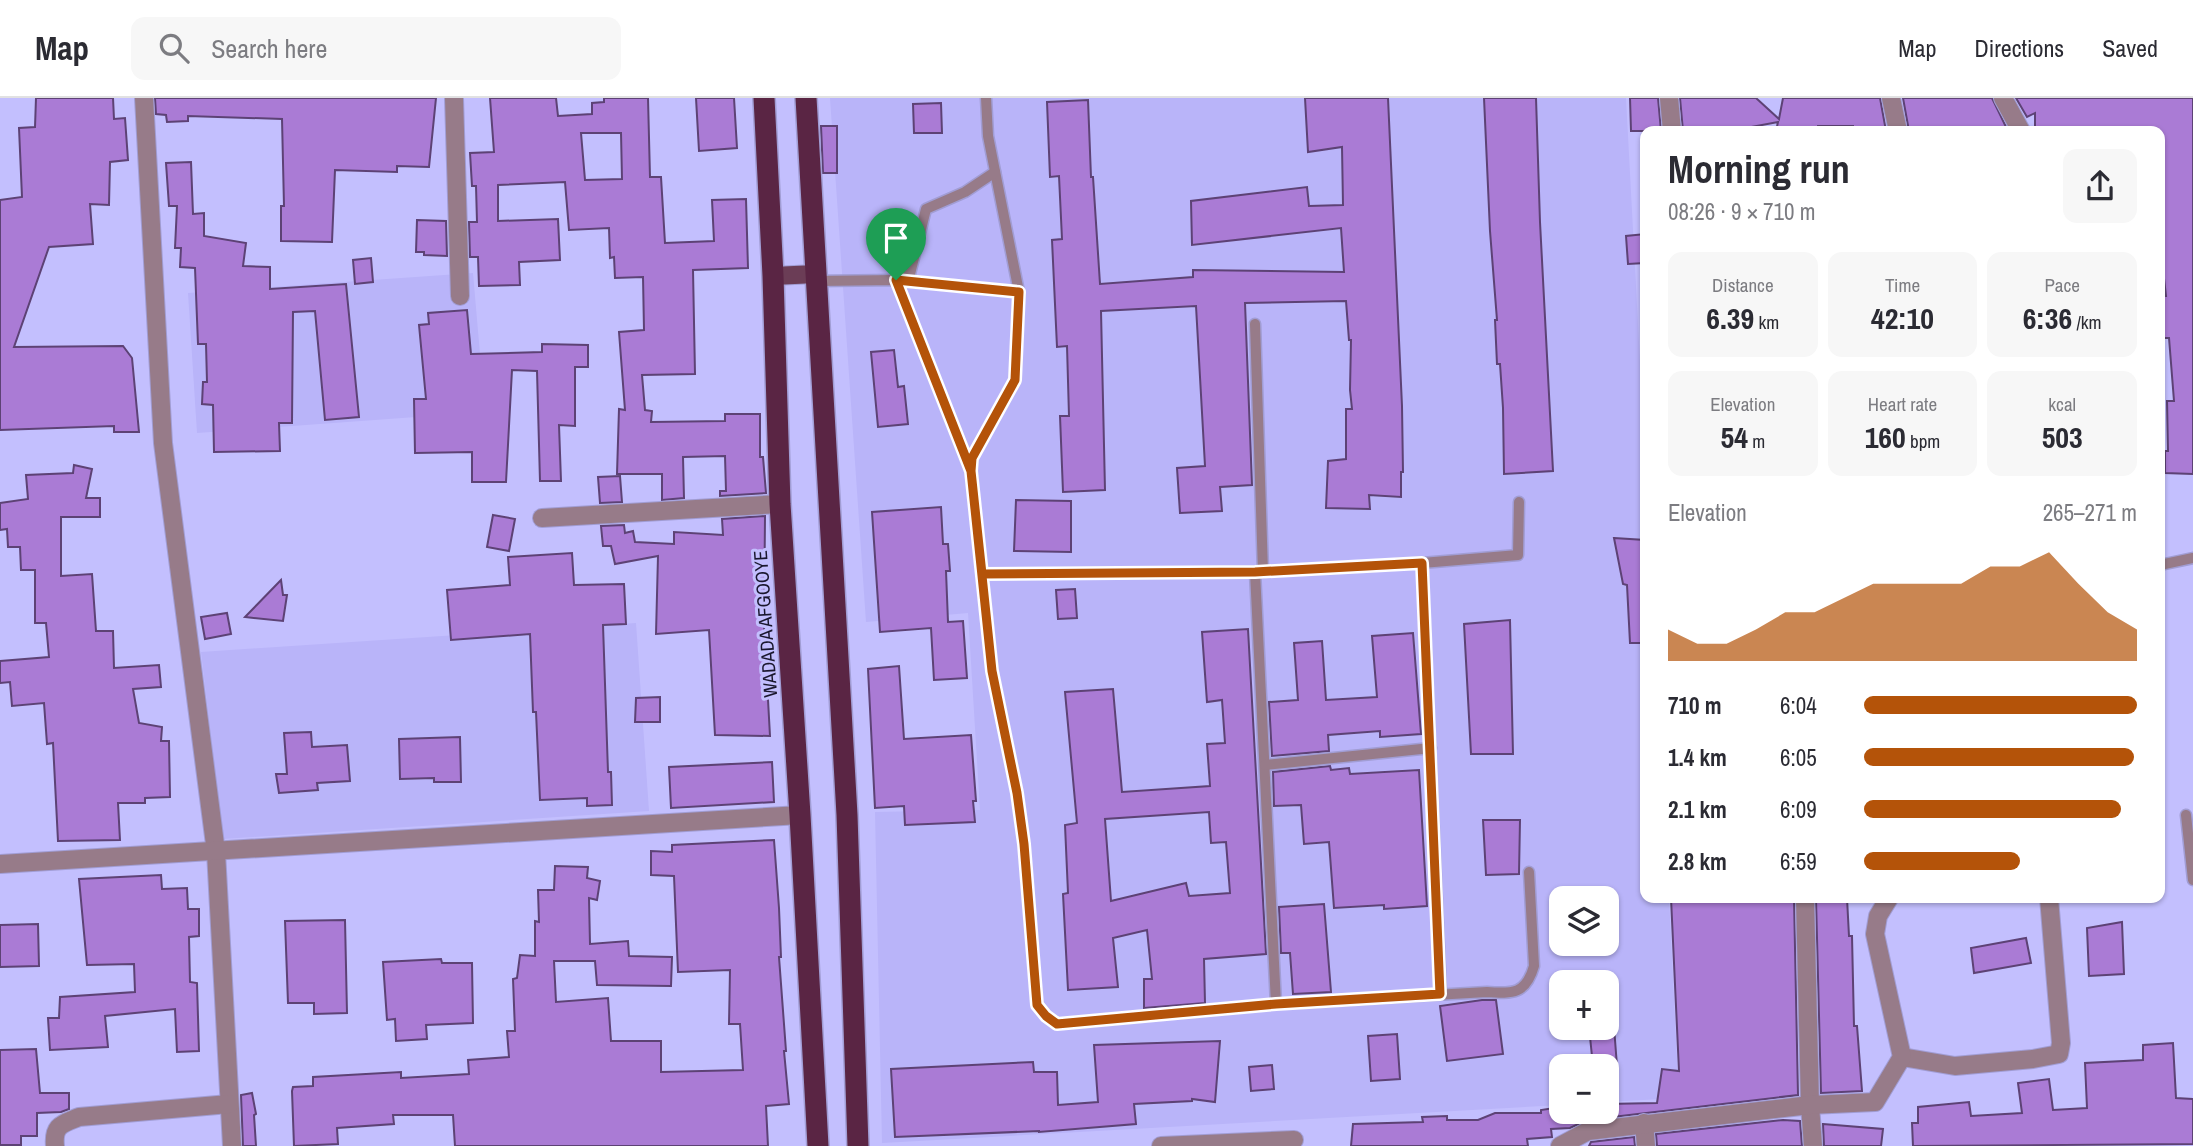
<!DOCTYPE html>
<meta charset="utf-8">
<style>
:root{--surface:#fff;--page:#f7f7f7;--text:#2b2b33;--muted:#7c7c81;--line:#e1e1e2;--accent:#b45309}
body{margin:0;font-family:"Archivo Narrow",sans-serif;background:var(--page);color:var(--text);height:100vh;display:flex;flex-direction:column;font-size:26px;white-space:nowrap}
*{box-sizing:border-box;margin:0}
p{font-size:23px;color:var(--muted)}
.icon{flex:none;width:38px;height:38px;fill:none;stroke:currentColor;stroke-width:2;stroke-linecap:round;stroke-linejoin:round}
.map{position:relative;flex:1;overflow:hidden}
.panel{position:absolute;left:1640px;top:28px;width:525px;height:777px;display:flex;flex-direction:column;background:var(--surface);border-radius:14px;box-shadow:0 2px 5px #0004}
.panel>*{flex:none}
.tools{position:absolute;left:1549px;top:788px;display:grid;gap:14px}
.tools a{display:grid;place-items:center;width:70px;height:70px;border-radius:14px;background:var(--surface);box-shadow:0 2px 5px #0004;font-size:35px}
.pin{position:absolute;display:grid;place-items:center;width:60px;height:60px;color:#fff;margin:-72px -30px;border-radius:50% 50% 50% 0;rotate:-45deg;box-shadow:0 0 7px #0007}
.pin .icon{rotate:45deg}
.round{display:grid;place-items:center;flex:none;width:74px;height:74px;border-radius:14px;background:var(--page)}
.summary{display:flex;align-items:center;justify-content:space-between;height:119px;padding:0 28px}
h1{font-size:38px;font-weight:800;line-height:52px}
.metrics{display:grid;grid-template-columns:repeat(3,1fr);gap:10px;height:119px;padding:7px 28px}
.metrics div{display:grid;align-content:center;border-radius:14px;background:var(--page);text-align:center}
.metrics b{font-size:30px;font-weight:800}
.metrics small{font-size:19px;font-weight:400}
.metrics p{font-size:19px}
.chart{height:196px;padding:14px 28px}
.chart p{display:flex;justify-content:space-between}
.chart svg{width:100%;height:126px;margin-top:7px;fill:var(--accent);opacity:.7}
ul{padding:0 28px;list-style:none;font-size:23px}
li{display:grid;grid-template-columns:112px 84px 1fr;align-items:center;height:52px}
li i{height:18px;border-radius:9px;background:var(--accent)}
header{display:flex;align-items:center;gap:42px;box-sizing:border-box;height:98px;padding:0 35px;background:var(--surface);border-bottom:2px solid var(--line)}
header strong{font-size:33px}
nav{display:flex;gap:38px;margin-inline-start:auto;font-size:24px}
.search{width:490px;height:63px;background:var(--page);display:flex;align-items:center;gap:18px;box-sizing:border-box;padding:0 24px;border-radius:14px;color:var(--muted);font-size:26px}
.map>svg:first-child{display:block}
.built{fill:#b9b4f9;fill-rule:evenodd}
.building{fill:#aa7bd5;stroke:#5d4275;stroke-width:2;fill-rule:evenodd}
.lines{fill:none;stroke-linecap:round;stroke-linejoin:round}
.lane-casing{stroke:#a19dd4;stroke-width:13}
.street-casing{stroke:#a19dd4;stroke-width:20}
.primary-casing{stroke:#a19dd4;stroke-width:20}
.highway-casing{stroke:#a19dd4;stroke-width:24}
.lane{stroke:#977b89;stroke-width:10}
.street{stroke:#977b89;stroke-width:18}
.primary{stroke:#6b3d56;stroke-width:18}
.highway{stroke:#5a2544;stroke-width:21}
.route-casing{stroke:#fff;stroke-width:14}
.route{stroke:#b45309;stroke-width:9}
.labels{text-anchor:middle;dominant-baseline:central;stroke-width:6;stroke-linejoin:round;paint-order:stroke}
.street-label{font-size:19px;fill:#1a172e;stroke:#c3bffe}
</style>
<header>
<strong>Map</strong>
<div class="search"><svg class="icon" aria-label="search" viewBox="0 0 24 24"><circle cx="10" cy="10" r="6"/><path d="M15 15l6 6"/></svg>Search here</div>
<nav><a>Map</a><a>Directions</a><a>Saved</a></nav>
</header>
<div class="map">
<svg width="2193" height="1048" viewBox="0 0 2193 1048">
<rect width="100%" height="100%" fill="#c3bffe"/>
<g class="built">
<path d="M 830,0 L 1626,0 L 1645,358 L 1645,800 L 1669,800 L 1679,1000 L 1607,1004 L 1606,968 L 1561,968 L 1561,1007 L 882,1045 L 875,714 L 980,712 L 968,515 L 866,524 ZM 1561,800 L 1606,800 L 1606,845 L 1561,845 ZM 1561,884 L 1606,884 L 1606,929 L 1561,929 Z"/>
<path d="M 473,175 L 485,314 L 197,335 L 188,195 Z"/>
<path d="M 636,525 L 649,713 L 223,741 L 201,554 Z"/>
</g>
<g class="building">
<path d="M 36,0 L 113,0 L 114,21 L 125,20 L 128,62 L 110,64 L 109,107 L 90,106 L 93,146 L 49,149 L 14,249 L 123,248 L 132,260 L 139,334 L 114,334 L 114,328 L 0,332 L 0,102 L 22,99 L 19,30 L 35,29 Z"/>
<path d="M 155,0 L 436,0 L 429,69 L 397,68 L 397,74 L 335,72 L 332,144 L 281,143 L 281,108 L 284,108 L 282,21 L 188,18 L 188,23 L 167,24 L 166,17 L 156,16 Z"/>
<path d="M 490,0 L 556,0 L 558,18 L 592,16 L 592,5 L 604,4 L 604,0 L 648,0 L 650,79 L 661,79 L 665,145 L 714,143 L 712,102 L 746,101 L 748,170 L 693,172 L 695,276 L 642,277 L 645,312 L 652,313 L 651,324 L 725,323 L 725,316 L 760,316 L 760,359 L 763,359 L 766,395 L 720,398 L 720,393 L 726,393 L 725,358 L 683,359 L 684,400 L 662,402 L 662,376 L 617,376 L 619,311 L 625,312 L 619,234 L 644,232 L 643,179 L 615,180 L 614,159 L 610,160 L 609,130 L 569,132 L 565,84 L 498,87 L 498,123 L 558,121 L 560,162 L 519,164 L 520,187 L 479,188 L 478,159 L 470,159 L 469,124 L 477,124 L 476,88 L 472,88 L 470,55 L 494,54 ZM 581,35 L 621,35 L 622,81 L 585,82 Z"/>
<path d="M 696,0 L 734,0 L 737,50 L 699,53 Z"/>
<path d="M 1305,0 L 1388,0 L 1402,308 L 1403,374 L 1401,374 L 1401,399 L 1369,397 L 1370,411 L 1326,410 L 1328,363 L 1346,361 L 1346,311 L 1352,311 L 1350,292 L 1351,242 L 1349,242 L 1346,203 L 1245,205 L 1252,387 L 1220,389 L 1222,413 L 1180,415 L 1177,370 L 1205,368 L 1196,208 L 1101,213 L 1105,392 L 1063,394 L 1060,318 L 1069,318 L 1067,248 L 1057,249 L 1052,142 L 1062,141 L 1059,78 L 1050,79 L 1047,4 L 1088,2 L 1091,79 L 1093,79 L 1100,186 L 1193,179 L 1193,172 L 1344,174 L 1341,130 L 1192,147 L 1191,103 L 1307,89 L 1309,108 L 1343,107 L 1342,49 L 1308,54 Z"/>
<path d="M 1484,0 L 1536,0 L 1540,124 L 1553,373 L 1504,376 L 1503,310 L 1500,266 L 1497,266 L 1495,222 L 1497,222 L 1490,133 Z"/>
<path d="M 1630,0 L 1658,0 L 1661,33 L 1631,33 Z"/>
<path d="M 1680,0 L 1756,0 L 1779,21 L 1783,0 L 1880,0 L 1886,33 L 1853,31 L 1853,28 L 1818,28 L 1817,33 L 1776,33 L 1778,24 L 1730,33 L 1683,33 Z"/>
<path d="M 1903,0 L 1992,0 L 2007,31 L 2002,33 L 1909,33 Z"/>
<path d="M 2016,0 L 2193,0 L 2193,376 L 2165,375 L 2165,353 L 2168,353 L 2167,303 L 2174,303 L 2169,240 L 2163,240 L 2162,198 L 2166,198 L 2160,145 L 2160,33 L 2035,33 L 2035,15 L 2027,19 Z"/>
<path d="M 941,5 L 942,35 L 914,35 L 913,6 Z"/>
<path d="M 821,28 L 837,28 L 837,75 L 823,75 Z"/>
<path d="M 191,64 L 193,116 L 204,115 L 204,138 L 246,145 L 243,168 L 270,169 L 270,191 L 346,186 L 359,319 L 325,322 L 315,213 L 293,214 L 292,325 L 279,325 L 280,353 L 214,354 L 213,307 L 202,306 L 203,284 L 207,284 L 206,246 L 198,246 L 195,170 L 180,169 L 181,150 L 175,150 L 177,108 L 169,108 L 166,65 Z"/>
<path d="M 417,122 L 446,123 L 447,158 L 424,157 L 424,154 L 416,154 Z"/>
<path d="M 1645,136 L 1645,165 L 1628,166 L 1626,138 Z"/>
<path d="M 371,160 L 373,184 L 355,186 L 353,162 Z"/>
<path d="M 467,212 L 471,256 L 542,254 L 542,246 L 588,247 L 588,269 L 575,269 L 575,328 L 559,327 L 561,383 L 540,383 L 537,273 L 512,272 L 506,384 L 472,384 L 472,354 L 415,355 L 414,301 L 426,301 L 419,227 L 429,226 L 428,215 Z"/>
<path d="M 894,252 L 898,289 L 904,288 L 908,326 L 878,329 L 871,254 Z"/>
<path d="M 74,367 L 92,371 L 86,400 L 100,400 L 100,419 L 61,419 L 61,478 L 92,476 L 96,533 L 113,533 L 114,570 L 159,567 L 161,589 L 133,591 L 139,625 L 162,629 L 161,643 L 169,643 L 170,699 L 145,700 L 145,705 L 118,705 L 120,742 L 58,743 L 53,645 L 47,646 L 44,605 L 12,608 L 10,584 L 0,585 L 0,563 L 49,559 L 46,525 L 35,525 L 35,472 L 21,472 L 20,449 L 8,449 L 7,431 L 0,432 L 0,405 L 28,401 L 26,377 L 73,375 Z"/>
<path d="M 620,378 L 622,404 L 600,405 L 598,379 Z"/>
<path d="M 1016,402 L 1071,403 L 1071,454 L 1014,453 Z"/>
<path d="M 941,409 L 943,446 L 948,446 L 950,473 L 946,473 L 948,524 L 963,523 L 967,580 L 934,582 L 931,530 L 880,534 L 872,414 Z"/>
<path d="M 493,417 L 515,421 L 509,453 L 487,449 Z"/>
<path d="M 765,418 L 764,529 L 770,638 L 715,637 L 709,532 L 656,536 L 658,458 L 615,466 L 611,448 L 603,448 L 601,428 L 624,427 L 625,435 L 633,433 L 635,444 L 674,446 L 674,434 L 723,437 L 722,421 Z"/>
<path d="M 1614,440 L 1645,442 L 1645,545 L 1630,545 L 1627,487 L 1623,486 Z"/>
<path d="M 572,455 L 574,487 L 624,486 L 626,526 L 603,527 L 608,674 L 611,674 L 612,707 L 587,708 L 587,700 L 540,702 L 536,614 L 533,614 L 530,536 L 451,542 L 447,492 L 510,487 L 508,459 Z"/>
<path d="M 281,482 L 283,497 L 287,497 L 283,523 L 245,519 Z"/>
<path d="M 1075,491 L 1077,520 L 1058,521 L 1056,492 Z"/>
<path d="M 227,515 L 231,536 L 205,541 L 201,519 Z"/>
<path d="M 1510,522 L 1513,656 L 1471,656 L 1464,526 Z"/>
<path d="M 1248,531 L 1266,856 L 1204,861 L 1205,905 L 1144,910 L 1144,881 L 1152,881 L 1147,832 L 1113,840 L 1118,889 L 1068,892 L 1063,796 L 1068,795 L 1065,727 L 1077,725 L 1065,594 L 1113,591 L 1122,694 L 1210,688 L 1207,646 L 1225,645 L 1222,602 L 1207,604 L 1202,534 ZM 1209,714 L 1211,745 L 1226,744 L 1230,795 L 1189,798 L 1186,785 L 1111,803 L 1105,721 Z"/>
<path d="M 1413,535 L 1421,636 L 1380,639 L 1380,633 L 1328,637 L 1329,653 L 1272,658 L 1269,604 L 1298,602 L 1294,545 L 1322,543 L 1326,602 L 1377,599 L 1372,538 Z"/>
<path d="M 899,568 L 904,641 L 971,637 L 976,703 L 973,703 L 975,724 L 905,727 L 904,708 L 875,710 L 868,571 Z"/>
<path d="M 660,599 L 660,624 L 635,624 L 636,600 Z"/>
<path d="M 311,634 L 312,649 L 347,647 L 350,683 L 317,685 L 318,692 L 279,695 L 276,676 L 287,676 L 284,635 Z"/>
<path d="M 460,639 L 461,684 L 434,684 L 434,680 L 400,681 L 399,641 Z"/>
<path d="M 772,664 L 774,704 L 671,710 L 669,669 Z"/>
<path d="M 1330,668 L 1331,672 L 1349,670 L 1350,676 L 1419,672 L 1427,808 L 1384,811 L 1384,807 L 1334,810 L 1329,744 L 1304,746 L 1301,707 L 1274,708 L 1273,674 Z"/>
<path d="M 1483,722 L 1520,722 L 1519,776 L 1486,777 Z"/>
<path d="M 774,742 L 779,810 L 781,859 L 779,859 L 786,953 L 784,953 L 789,1006 L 766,1008 L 768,1048 L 455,1048 L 453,1017 L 393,1017 L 394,1026 L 337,1030 L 338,1046 L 294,1048 L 292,993 L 293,989 L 313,988 L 313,979 L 401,974 L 401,980 L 469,976 L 468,962 L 509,959 L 507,933 L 515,933 L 513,881 L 517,880 L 520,857 L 535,858 L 535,823 L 539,824 L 538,792 L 554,792 L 555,768 L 588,769 L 587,780 L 600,783 L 597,802 L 589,800 L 590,846 L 628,843 L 629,858 L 672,859 L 671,888 L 597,887 L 595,863 L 554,863 L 556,904 L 608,900 L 611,943 L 661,943 L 661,974 L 743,972 L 740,926 L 729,926 L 730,872 L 678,874 L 674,778 L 651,777 L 651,753 L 672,754 L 672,747 Z"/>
<path d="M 161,777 L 162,791 L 187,790 L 188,811 L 199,811 L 199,838 L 189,839 L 190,884 L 197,885 L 199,953 L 177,954 L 175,911 L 105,918 L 108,949 L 50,952 L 48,920 L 59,920 L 60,899 L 135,894 L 134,866 L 87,867 L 79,781 Z"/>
<path d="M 1671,800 L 1750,800 L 1753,803 L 1794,801 L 1798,997 L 1587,1022 L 1570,1030 L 1551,1031 L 1552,1039 L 1527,1041 L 1528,1048 L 1351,1048 L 1353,1026 L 1423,1024 L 1422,1019 L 1447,1018 L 1447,1022 L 1478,1022 L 1495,1015 L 1541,1015 L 1541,1012 L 1561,1009 L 1561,1013 L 1606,1013 L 1606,1006 L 1657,1005 L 1662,971 L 1679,973 Z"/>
<path d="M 1847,800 L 1849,838 L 1852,838 L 1854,928 L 1857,928 L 1862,993 L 1821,995 L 1816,801 Z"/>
<path d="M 1324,806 L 1331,894 L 1293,896 L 1290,855 L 1281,855 L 1279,809 Z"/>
<path d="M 345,822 L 347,915 L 314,916 L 314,905 L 288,905 L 285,823 Z"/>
<path d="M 2122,824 L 2124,876 L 2089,878 L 2087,830 Z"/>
<path d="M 38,826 L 39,868 L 0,869 L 0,827 Z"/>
<path d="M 2026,840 L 2031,865 L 1974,875 L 1971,850 Z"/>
<path d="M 441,861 L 442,865 L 472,865 L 473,925 L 426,927 L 427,941 L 396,943 L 395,921 L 387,922 L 383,864 Z"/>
<path d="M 1482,902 L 1496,902 L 1503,956 L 1447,963 L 1440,908 Z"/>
<path d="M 1589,929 L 1614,929 L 1617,968 L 1593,968 Z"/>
<path d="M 1397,936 L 1400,981 L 1371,983 L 1368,938 Z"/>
<path d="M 1220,943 L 1215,1004 L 1192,1001 L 1192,1003 L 1134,1006 L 1136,1026 L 1039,1034 L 1039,1033 L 895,1039 L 891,971 L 1033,964 L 1034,974 L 1057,974 L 1058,1007 L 1098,1004 L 1094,947 Z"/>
<path d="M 2173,945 L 2176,1000 L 2193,1001 L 2193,1046 L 1913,1048 L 1912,1025 L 1918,1025 L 1918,1009 L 1969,1004 L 1971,1018 L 2022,1015 L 2018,985 L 2049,981 L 2053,1012 L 2087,1010 L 2085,965 L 2143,962 L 2143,947 Z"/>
<path d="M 36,951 L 40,995 L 69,995 L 69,1011 L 61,1014 L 37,1015 L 37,1038 L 21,1038 L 21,1047 L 0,1047 L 0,952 Z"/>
<path d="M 1272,967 L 1274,991 L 1251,993 L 1249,969 Z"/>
<path d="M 252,995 L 256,1016 L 254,1017 L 256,1048 L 243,1048 L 241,997 Z"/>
<path d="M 1783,1022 L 1800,1023 L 1802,1048 L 1657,1048 L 1656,1036 Z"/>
<path d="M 1823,1026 L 1883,1031 L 1881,1048 L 1824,1048 Z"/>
<path d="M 1634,1039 L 1635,1048 L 1589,1048 L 1591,1044 Z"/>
</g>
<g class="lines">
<g class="lane-casing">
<g id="lane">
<path d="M 986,0 L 988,38 L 1019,194 L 1015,282 L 972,360 L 971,373 L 992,573 L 1017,695 L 1024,746 L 1037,907 L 1046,918 L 1057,926 L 1276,906 L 1487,894 C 1513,896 1526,896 1534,868 L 1529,774"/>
<path d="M 899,181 L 910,176 L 926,111 L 965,94 L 995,74"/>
<path d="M 896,182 L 969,369"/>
<path d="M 817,183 L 896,182 L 1019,194"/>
<path d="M 1255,226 L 1263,474"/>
<path d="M 1422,465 L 1441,896"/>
<path d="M 2160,467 L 2193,460"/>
<path d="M 1255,474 L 1276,906"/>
<path d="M 982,476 L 1255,474 L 1422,465 L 1518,457 L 1519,404"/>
<path d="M 1265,667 L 1431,650"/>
<path d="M 2186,717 L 2193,782"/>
</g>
</g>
<g class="street-casing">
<g id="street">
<path d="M 144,0 L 163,345 L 216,754 L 232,1048"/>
<path d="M 454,0 L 460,198"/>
<path d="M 1669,0 L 1672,33"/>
<path d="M 1891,0 L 1898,33"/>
<path d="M 2003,0 L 2021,33"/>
<path d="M 542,420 L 780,406"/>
<path d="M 0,766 L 800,717"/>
<path d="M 1805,800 L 1810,1007 L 1813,1048"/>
<path d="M 1902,959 L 1955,968 L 2033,961 L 2059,956 L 2061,945 L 2049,800"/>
<path d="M 1644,1025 L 1646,1048"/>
<path d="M 55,1048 C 53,1027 62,1026 79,1019 L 229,1006"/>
<path d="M 1161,1048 L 1294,1042"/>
<path d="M 1560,1048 L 1588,1033 L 1810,1007 L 1875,1004 L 1902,959 L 1875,836 L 1878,818 L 1889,800"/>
</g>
</g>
<g class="primary-casing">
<path id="primary" d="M 773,178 L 816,176"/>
</g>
<g class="highway-casing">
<g id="highway">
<path d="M 764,0 L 773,178 L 780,406 L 800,717 L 818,1048"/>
<path d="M 806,0 L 847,717 L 858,1048"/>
</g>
</g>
<use href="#lane" class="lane"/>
<use href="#street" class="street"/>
<use href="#primary" class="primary"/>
<use href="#highway" class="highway"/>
</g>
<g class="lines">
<g class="route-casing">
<path id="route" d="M 896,182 L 971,373 L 992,573 L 1017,695 L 1024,746 L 1037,907 L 1046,918 L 1057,926 L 1276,906 L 1440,896 L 1422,465 L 1255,474 L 982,476 L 971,373 L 972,360 L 1015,282 L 1019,194 L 896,182"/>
</g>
<use href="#route" class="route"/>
</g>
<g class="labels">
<g class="street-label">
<text transform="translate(765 526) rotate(-94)">WADADA AFGOOYE</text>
</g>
</g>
</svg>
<div class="tools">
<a><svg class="icon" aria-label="layers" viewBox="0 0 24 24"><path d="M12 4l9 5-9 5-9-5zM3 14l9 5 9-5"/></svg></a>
<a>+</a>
<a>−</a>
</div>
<div class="pin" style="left:896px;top:182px;background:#1e9e55"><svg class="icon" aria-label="arrive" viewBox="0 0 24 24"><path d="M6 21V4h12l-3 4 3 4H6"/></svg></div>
<section class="panel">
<div class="summary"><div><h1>Morning run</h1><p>08:26 · 9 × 710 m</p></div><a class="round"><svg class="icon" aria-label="share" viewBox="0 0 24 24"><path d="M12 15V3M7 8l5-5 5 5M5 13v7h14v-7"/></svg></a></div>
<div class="metrics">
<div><p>Distance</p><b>6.39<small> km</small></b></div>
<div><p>Time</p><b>42:10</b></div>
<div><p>Pace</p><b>6:36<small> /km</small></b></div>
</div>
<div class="metrics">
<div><p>Elevation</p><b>54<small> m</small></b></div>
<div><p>Heart rate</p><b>160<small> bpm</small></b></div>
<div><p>kcal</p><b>503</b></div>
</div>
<div class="chart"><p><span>Elevation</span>265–271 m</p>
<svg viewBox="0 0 160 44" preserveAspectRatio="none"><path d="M0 44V33L10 38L20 38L30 33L40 27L50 27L60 22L70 17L80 17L90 17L100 17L110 11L120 11L130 6L140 17L150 27L160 33V44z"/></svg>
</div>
<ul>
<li><b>710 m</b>6:04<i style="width:100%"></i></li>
<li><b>1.4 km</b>6:05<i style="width:99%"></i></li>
<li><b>2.1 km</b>6:09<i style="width:94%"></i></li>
<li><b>2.8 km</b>6:59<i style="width:57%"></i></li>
</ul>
</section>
</div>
